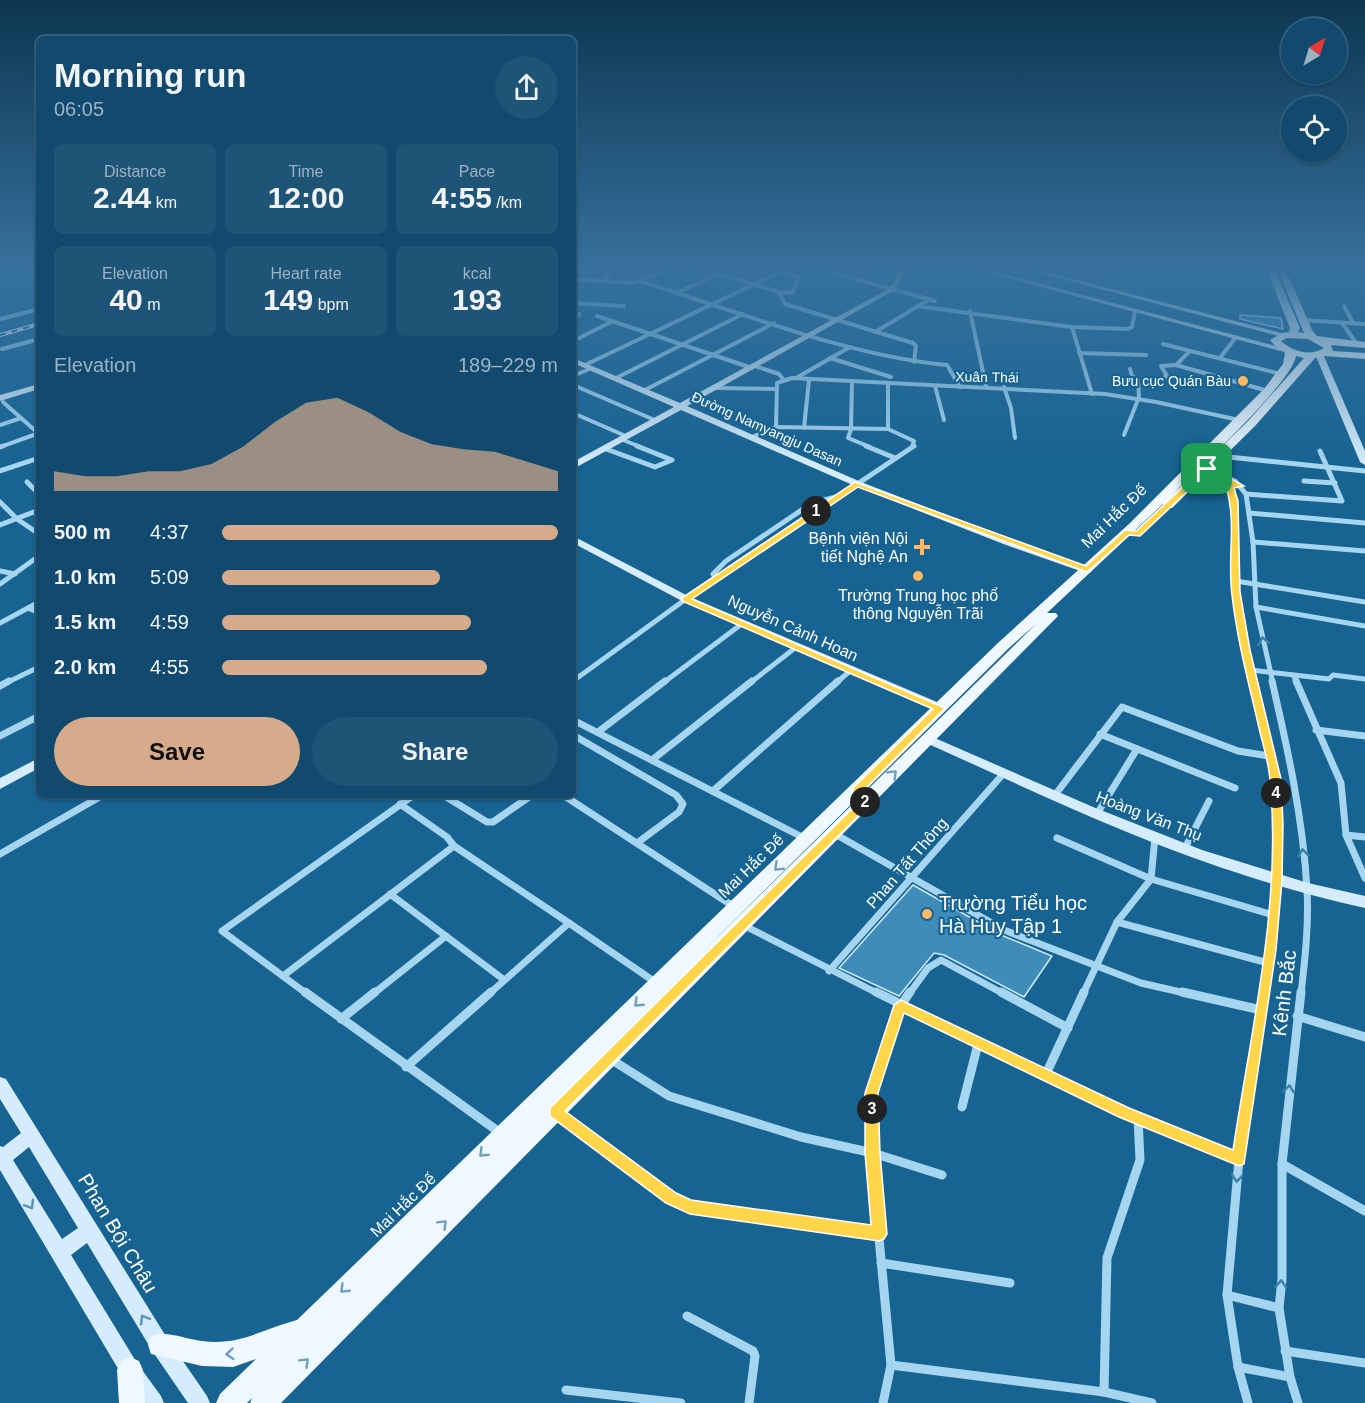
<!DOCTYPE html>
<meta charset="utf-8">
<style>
:root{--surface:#114a6e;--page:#1e5476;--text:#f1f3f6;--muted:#9cb3c2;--line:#306281;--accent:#d6ab8b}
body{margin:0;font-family:Arial,sans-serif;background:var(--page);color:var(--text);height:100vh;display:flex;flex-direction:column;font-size:22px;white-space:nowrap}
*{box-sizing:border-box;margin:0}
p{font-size:20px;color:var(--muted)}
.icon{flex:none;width:33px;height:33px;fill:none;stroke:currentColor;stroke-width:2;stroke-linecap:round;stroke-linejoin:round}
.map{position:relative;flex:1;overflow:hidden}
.drawer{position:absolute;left:36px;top:36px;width:540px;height:762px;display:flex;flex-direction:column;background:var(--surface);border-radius:9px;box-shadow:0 2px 4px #0004,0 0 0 2px var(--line)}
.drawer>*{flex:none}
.needle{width:39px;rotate:38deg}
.tools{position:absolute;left:1281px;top:18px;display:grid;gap:12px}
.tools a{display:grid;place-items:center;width:66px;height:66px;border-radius:50%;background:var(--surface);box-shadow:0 2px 4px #0004,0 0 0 2px var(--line);font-size:30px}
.pin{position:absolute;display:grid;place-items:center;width:51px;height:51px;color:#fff;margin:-26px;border-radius:12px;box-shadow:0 3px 9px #0006}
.km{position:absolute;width:30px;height:30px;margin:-15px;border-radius:50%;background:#222;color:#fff;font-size:16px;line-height:30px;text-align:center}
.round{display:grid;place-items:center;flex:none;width:63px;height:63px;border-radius:32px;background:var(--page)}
.summary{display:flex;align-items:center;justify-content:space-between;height:102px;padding:0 18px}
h1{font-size:33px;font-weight:600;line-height:45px}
.figures{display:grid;grid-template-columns:repeat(3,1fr);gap:9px;height:102px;padding:6px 18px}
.figures div{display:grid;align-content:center;border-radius:9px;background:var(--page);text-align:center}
.figures b{font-size:30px;font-weight:600}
.figures small{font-size:16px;font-weight:400}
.figures p{font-size:16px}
.chart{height:168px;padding:12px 18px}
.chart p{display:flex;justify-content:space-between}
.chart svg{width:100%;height:108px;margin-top:6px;fill:var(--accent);opacity:.7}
.cta{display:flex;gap:12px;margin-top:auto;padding:12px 18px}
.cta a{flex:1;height:69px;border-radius:36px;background:var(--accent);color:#111;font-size:24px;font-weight:600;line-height:69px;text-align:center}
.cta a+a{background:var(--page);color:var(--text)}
ul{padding:0 18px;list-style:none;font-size:20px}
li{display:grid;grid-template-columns:96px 72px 1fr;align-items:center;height:45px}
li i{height:15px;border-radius:8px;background:var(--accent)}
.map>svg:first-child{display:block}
.building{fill:#3f8cb9;stroke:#cceafb;stroke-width:1.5}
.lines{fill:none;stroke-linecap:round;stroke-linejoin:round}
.street-far3{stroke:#a6d5f0;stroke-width:4}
.street-far2{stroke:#a6d5f0;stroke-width:5}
.street-far1{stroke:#a6d5f0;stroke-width:7}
.street{stroke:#a6d5f0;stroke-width:9}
.secondary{fill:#d4ecfb;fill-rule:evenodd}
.primary{fill:#eff8ff;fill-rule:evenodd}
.rail-casing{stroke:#fff;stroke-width:4}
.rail{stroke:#176392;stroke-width:2;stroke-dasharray:6;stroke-linecap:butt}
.oneway{stroke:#3b80aa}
.oneway2{stroke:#6d9fbe}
.oneway3{stroke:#5993b7}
.route{fill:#ffd54a;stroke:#fff;stroke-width:1.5;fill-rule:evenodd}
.poi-dot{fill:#ffb765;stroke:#176392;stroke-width:2}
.labels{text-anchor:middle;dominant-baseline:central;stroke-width:4.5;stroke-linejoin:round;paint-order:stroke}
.far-street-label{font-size:14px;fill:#fff;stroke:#176392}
.far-poi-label{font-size:14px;fill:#fff;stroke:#176392;text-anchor:end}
.street-label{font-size:16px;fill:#fff;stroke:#176392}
.poi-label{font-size:16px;fill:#fff;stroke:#176392;text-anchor:end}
.near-poi-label{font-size:20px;fill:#fff;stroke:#176392;text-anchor:start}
.near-street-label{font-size:20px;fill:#fff;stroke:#176392}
</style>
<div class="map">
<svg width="1365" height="1403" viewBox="0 0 1365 1403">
<rect width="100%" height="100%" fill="#176392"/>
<g class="building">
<path d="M 1240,315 L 1281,318 L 1283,329 L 1240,319 Z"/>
<path d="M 913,885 L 1001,935 L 1052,956 L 1024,997 L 944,955 L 934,953 L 899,996 L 839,968 Z"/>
</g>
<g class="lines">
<g class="street-far3">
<path d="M 701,268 L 779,292 L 792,293 L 799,277 L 760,268"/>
<path d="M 816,268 L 935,301"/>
<path d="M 886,268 L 902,272"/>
<path d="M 573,279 L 633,283 L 671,268"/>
<path d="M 604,281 L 612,268"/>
<path d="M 640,281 C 737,311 847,356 947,365 L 960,387"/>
<path d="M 779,292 L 785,304 L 913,343 L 916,346 L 914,362"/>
<path d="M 676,293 L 719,274"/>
<path d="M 573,303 L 624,306"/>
<path d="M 917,306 L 1072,327 L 1128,329 L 1132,327 L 1135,311"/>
<path d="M 1344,306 L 1353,323"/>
<path d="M 970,311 L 986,386"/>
<path d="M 597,316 L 752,368"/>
<path d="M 0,319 L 39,309"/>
<path d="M 1303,320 L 1365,324"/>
<path d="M 573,321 L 579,314"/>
<path d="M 1342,323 L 1357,344"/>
<path d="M 1072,327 L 1092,394"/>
<path d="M 875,332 L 930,299"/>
<path d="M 573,341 L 613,321"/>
<path d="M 1163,344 L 1281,374"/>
<path d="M 2,349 L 39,339"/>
<path d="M 1190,351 L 1176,365 L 1268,391"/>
<path d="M 1079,353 L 1146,355"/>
<path d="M 830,358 L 891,377"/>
<path d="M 1220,358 L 1236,337"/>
<path d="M 585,365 L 788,268"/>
<path d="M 755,366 L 779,374 L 783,379"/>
<path d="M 573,376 L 592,368"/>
<path d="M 616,378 L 743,314"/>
<path d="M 796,378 L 850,347"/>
<path d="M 1160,379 L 1167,376 L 1161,366 L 1176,365"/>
<path d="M 852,382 L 851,429 L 848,438 L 870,447"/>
<path d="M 573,385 L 657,421"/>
<path d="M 935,386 L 944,420"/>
<path d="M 1004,387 L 1011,408 L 1015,438"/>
<path d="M 716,388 L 777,389"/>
<path d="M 645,390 L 774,323"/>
<path d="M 3,402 L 39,434"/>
<path d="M 573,413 L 628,437"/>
<path d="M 0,425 L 21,418"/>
<path d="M 776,427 L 777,383 L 792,378 L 1105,394 L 1156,402 L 1239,420"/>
<path d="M 804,428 L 809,380"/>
<path d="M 888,429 L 914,441 L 912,447"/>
<path d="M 1124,435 L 1139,397 L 1138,380 L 1132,376 L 1130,369"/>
<path d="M 752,437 L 776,427 L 888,429 L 888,384"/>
<path d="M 623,440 L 641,447"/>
<path d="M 0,447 L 39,433"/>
</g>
<g class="street-far2">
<path d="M 866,446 L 895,458"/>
<path d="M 0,447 L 3,446"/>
<path d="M 606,449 L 655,467 L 672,460 L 637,446"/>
<path d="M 1219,456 L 1365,471"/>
<path d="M 1207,469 L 1235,481 L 1246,494 L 1253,542 L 1256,607 L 1273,683"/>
<path d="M 0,471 L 39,458"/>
<path d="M 1202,474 L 1226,484 L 1233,491 L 1236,592 L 1253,683"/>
<path d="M 1304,481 L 1335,483"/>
<path d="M 27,482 L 39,494"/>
<path d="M 1246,494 L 1342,501 L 1320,451"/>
<path d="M 0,502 L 17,519 L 39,534"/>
<path d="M 1249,513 L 1365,523"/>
<path d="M 0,525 L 39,510"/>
<path d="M 1253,542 L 1365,551"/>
<path d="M 0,571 L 15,574"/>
<path d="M 716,579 L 713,574 L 726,561 L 812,503 L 836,497"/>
<path d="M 1236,581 L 1365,602"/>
<path d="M 0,584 L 39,556"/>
<path d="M 1256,607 L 1365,626"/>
<path d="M 28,608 L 39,602"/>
<path d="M 0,623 L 28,608 L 39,613"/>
<path d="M 1251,670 L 1329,679 L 1333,675 L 1365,679"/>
<path d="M 1293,675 L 1297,683"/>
<path d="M 573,681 L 686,599 L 914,446"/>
<path d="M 6,683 L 39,667"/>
<path d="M 663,683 L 743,623"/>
<path d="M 750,683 L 795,648"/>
<path d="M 836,683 L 850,671"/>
</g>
<g class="street-far1">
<path d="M 1253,681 C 1260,714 1272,747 1276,779 C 1285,849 1272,925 1263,994"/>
<path d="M 1272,681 C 1288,750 1303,819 1307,889 C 1309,924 1305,959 1301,994"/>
<path d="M 1296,681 L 1341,783 L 1346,835 L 1365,878"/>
<path d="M 0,686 L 9,681"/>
<path d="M 573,720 L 806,839"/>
<path d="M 1316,730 L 1365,736"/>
<path d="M 598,732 L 665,681"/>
<path d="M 1100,734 L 1235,788"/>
<path d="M 573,735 L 676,795 L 683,804 L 679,812 L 637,843"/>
<path d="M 0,736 L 39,716"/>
<path d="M 652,760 L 752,681"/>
<path d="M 713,791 L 838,681"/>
<path d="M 443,795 L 487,822 L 493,822 L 532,795"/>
<path d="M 563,795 L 736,908"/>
<path d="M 1055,795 L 1122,707 L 1238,751 L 1269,756"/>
<path d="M 400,804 L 447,837 L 454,846 L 569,923 L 489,994"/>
<path d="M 1097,814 L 1137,749"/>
<path d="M 835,834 L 1004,930 L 1141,983 L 1189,994"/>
<path d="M 1346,835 L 1365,837"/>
<path d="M 1057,838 L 1151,879 L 1273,915"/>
<path d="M 1185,848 L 1209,801"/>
<path d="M 0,854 L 103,795"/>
<path d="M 390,894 L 503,979"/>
<path d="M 1117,922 L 1268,963"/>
<path d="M 569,923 L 655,982"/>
<path d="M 743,925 L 879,994"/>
<path d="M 829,971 L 1004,773"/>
<path d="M 283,976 L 454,846"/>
<path d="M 307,994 L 222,931 L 414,795"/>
<path d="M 373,994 L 446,936"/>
<path d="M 909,994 L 928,968 L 941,960 L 1004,994"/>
<path d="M 1083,994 L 1117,922 L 1151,879 L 1155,837"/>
</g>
<g class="street">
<path d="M 305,992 L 499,1132"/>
<path d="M 876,992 L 1124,1113 L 1239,1159"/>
<path d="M 1001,992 L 1068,1028"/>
<path d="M 1182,992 L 1261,1010"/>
<path d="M 1297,1016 L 1365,1037"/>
<path d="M 341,1019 L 375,992"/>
<path d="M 612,1060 L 669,1096 L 801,1137 L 873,1153 L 942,1175"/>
<path d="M 406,1067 L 491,992"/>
<path d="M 1046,1074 L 1084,992"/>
<path d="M 962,1107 L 978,1044"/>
<path d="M 557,1114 L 671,1198 L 690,1207 L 879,1234"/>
<path d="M 1282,1164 L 1365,1211"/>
<path d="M 881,1263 L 1010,1283"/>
<path d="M 1227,1295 L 1279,1308"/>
<path d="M 687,1316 L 753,1351 L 755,1356 L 749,1403"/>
<path d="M 1285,1351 L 1365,1363"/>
<path d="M 891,1365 L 1104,1392 L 1152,1403"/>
<path d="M 1238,1367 L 1290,1377"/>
<path d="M 566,1390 L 681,1403"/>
<path d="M 1104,1392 L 1107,1258 L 1140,1160 L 1138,1118"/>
<path d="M 883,1403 L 891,1365 L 876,1206 L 872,1093 L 901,1005 L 910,992"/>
<path d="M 1248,1403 L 1238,1367 L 1227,1295 L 1239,1159 L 1263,992"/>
<path d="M 1298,1403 L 1290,1377 L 1279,1308 L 1282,1279 L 1282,1164 L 1301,992"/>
</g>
<g class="secondary">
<path d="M 901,268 L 907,268 L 895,290 L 687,406 L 861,482 L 1014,541 L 1091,568 L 1092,570 L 1091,572 L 1083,572 L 1006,545 L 855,486 L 681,410 L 573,469 L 573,462 L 674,407 L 573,363 L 573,358 L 680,403 L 890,288 Z"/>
<path d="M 970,268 L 981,268 L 1287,349 L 1280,351 Z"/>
<path d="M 1020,268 L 1031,268 L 1289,335 L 1282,337 Z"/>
<path d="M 1316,352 L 1323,354 L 1365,451 L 1365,465 L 1360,462 L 1315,354 Z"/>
<path d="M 39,384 L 39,389 L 0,401 L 0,395 Z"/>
<path d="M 573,536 L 690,597 L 944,705 L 946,708 L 940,712 L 936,711 L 682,601 L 573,543 Z"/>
<path d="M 928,735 L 1093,807 L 1202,850 L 1308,883 L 1365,896 L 1365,908 C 1326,899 1288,889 1250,877 C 1138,842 1031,790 924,742 L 922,739 Z"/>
<path d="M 39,758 L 39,768 L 0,789 L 0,778 Z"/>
<path d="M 0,1077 L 6,1079 L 167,1338 L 207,1396 L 210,1403 L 188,1403 L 153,1352 L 87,1243 L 71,1255 L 137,1363 L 161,1396 L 164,1403 L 142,1403 L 123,1377 L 0,1170 L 0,1146 L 3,1147 L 21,1133 L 0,1099 ZM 29,1147 L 78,1228 L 62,1239 L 13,1160 Z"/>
</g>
<g class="primary">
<path d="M 1266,268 L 1274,268 L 1300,328 L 1298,332 L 1304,333 L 1277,268 L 1285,268 L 1312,330 L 1317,336 L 1365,342 L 1365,348 L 1331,345 L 1333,351 L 1365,353 L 1365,359 L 1324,356 L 1315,358 L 1255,426 L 1172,508 L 1164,508 L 1163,504 L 1047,613 L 1056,613 L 1058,616 L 281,1403 L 250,1403 L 252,1398 L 247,1403 L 216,1403 L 220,1394 L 256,1359 L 233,1367 L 202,1366 L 151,1354 L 148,1345 L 151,1336 C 167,1330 185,1339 202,1341 C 240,1346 262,1329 297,1320 L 999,642 L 1129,524 L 1264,389 L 1283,364 L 1285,353 L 1276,347 L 1270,340 L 1282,333 L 1289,332 L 1290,328 ZM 1287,338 L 1308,339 L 1324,348 C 1310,357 1292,351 1281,341 ZM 1296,356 L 1304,358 L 1247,422 L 1172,495 C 1194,472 1293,382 1296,356 ZM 1036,624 L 693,961 L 1009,648 Z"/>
<path d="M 130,1357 L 139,1361 L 143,1370 L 145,1403 L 119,1403 L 117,1370 L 121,1361 Z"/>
</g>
<g class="rail-casing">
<path id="rail" d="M 0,335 L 39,324"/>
</g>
<use href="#rail" class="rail"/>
</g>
<defs><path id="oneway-chevron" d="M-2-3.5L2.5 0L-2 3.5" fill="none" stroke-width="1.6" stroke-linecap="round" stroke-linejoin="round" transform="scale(1.5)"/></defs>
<g class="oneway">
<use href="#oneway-chevron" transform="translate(1263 641) rotate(-101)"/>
<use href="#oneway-chevron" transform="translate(1303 853) rotate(-96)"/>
<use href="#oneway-chevron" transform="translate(1289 1089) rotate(-84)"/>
<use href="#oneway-chevron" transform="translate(1237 1178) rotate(95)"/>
<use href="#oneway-chevron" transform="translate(1281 1284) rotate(-86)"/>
</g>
<g class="oneway2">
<use href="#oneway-chevron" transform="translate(893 774) rotate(-45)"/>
<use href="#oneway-chevron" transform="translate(778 867) rotate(136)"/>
<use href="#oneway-chevron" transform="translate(638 1003) rotate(136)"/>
<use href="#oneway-chevron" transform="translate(483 1153) rotate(136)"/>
<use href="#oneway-chevron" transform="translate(443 1224) rotate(-45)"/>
<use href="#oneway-chevron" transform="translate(344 1289) rotate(136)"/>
<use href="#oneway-chevron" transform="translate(230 1354) rotate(175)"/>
<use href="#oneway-chevron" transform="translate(305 1362) rotate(-45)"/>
</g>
<g class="oneway3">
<use href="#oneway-chevron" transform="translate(30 1205) rotate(59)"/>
<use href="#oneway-chevron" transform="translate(144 1319) rotate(-122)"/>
</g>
<linearGradient id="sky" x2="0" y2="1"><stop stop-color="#0d3650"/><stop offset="0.58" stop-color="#36719d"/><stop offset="1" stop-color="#36719d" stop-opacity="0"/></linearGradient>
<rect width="1365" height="464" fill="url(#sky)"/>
<path class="route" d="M 1204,467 L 1210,467 L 1244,486 L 1234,488 L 1238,501 L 1240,592 L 1250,650 L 1281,779 L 1283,824 L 1282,880 L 1276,950 L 1244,1164 L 1239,1166 L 1119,1117 L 904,1013 L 878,1093 L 880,1153 L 887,1234 L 884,1239 L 879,1241 L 690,1214 L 666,1203 L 550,1116 L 550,1108 L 863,798 L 853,793 L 853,788 L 933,709 L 682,601 L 682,598 L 855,482 L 1086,566 L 1125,530 L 1136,531 ZM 1208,472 L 1231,484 L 1226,487 C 1237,521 1227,559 1232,595 C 1237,640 1249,684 1259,728 C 1263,745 1269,763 1270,781 C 1282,903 1251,1030 1233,1150 L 1129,1108 L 901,1000 L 894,1005 L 865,1093 L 865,1153 L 871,1225 L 691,1200 L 676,1193 L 565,1111 L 874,800 L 874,795 L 864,790 L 945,708 L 692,599 L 858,487 L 1087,572 L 1129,535 L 1140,536 Z"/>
<g class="poi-dot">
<circle cx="1243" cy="381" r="6"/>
<path d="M919 538h6v6h6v6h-6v6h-6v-6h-6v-6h6z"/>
<circle cx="918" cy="576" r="6"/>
<circle cx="927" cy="914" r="6"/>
</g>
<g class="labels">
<g class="far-street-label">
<text transform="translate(987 377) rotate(1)">Xuân Thái</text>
<text transform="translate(767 429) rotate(24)">Đường Namyangju Dasan</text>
</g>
<g class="far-poi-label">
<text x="1231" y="381">Bưu cục Quán Bàu</text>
</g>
<g class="street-label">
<text transform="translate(1114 516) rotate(-44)">Mai Hắc Đế</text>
<text transform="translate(793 628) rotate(24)">Nguyễn Cảnh Hoan</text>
<text transform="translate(1149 816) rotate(21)">Hoàng Văn Thụ</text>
<text transform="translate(907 863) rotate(-49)">Phan Tất Thông</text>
<text transform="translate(751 866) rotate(-44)">Mai Hắc Đế</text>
<text transform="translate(403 1205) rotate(-44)">Mai Hắc Đế</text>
</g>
<g class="poi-label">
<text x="908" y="538">Bệnh viện Nội<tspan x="908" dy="18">tiết Nghệ An</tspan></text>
<text x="918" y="595" text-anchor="middle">Trường Trung học phổ<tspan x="918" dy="18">thông Nguyễn Trãi</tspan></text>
</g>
<g class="near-poi-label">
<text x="939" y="903">Trường Tiểu học<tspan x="939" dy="23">Hà Huy Tập 1</tspan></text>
</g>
<g class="near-street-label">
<text transform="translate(1284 993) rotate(-83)">Kênh Bắc</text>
<text transform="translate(118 1233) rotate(59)">Phan Bội Châu</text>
</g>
</g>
</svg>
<div class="tools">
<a><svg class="needle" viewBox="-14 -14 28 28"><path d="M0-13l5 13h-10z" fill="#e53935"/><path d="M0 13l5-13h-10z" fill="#9cb3c2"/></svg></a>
<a><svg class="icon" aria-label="locate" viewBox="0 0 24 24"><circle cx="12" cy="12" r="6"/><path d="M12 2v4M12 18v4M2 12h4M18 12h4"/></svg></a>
</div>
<div class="pin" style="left:1207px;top:469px;background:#1e9e55"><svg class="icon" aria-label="arrive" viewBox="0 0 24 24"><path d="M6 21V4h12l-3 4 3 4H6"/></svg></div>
<b class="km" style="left:816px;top:511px">1</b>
<b class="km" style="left:865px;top:802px">2</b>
<b class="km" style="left:872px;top:1109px">3</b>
<b class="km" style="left:1276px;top:793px">4</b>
<section class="drawer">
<div class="summary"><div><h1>Morning run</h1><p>06:05</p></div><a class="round"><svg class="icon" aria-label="share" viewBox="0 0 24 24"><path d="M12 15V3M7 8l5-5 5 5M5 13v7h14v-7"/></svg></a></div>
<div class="figures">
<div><p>Distance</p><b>2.44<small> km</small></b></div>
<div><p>Time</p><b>12:00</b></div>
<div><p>Pace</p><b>4:55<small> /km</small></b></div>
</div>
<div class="figures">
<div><p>Elevation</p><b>40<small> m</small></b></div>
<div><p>Heart rate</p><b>149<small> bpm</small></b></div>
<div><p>kcal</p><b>193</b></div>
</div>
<div class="chart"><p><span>Elevation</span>189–229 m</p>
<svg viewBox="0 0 160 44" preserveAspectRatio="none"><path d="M0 44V36L10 38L20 38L30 36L40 36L50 33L60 26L70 16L80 8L90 6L100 12L110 20L120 25L130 27L140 28L150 32L160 36V44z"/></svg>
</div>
<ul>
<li><b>500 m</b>4:37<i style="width:100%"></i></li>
<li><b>1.0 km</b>5:09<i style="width:65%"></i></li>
<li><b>1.5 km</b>4:59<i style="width:74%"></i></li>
<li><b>2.0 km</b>4:55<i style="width:79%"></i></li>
</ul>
<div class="cta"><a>Save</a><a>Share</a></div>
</section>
</div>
